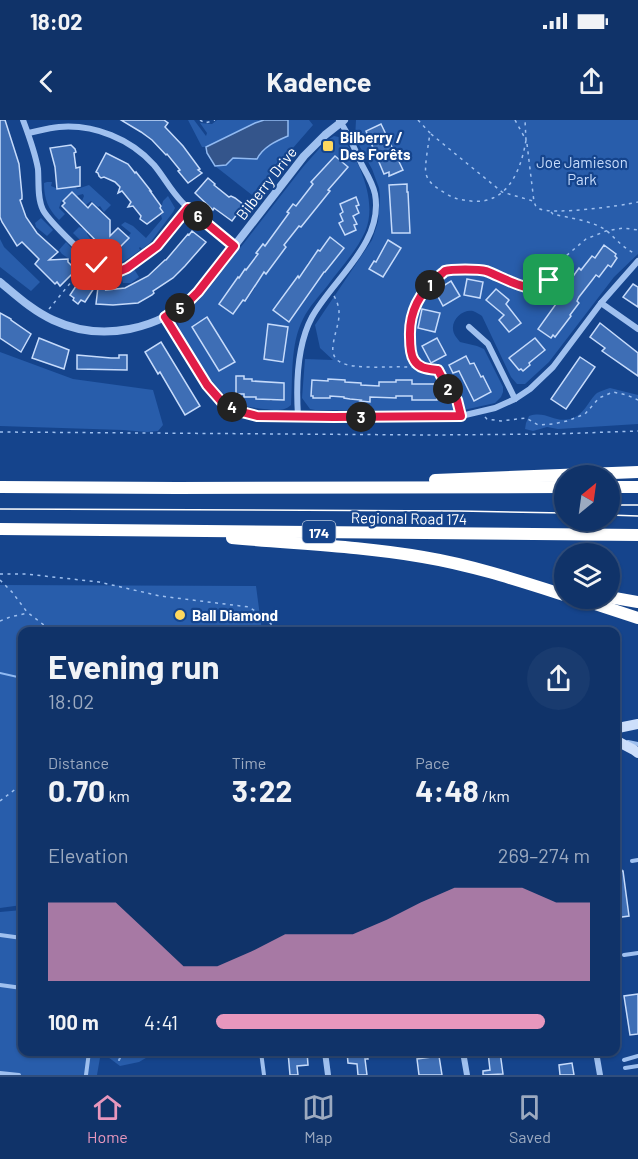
<!DOCTYPE html>
<meta charset="utf-8">
<style>
:root{--surface:#103369;--page:#193b6f;--text:#f1f3f6;--muted:#9caac0;--line:#304e7d;--accent:#e797bd}
body{margin:0;font-family:Barlow,sans-serif;background:var(--page);color:var(--text);height:100vh;display:flex;flex-direction:column;font-size:22px;white-space:nowrap}
*{box-sizing:border-box;margin:0}
p{font-size:20px;color:var(--muted)}
.icon{flex:none;width:33px;height:33px;fill:none;stroke:currentColor;stroke-width:2;stroke-linecap:round;stroke-linejoin:round}
.map{position:relative;flex:1;overflow:hidden}
.drawer{position:absolute;left:18px;top:507px;width:602px;height:429px;display:flex;flex-direction:column;background:var(--surface);border-radius:12px;box-shadow:0 2px 4px #0004,0 0 0 2px var(--line)}
.drawer>*{flex:none}
.needle{width:39px;rotate:29deg}
.tools{position:absolute;left:554px;top:345px;display:grid;gap:12px}
.tools a{display:grid;place-items:center;width:66px;height:66px;border-radius:50%;background:var(--surface);box-shadow:0 2px 4px #0004,0 0 0 2px var(--line);font-size:30px}
.pin{position:absolute;display:grid;place-items:center;width:51px;height:51px;color:#fff;margin:-26px;border-radius:12px;box-shadow:0 3px 9px #0006}
.km{position:absolute;width:30px;height:30px;margin:-15px;border-radius:50%;background:#222;color:#fff;font-size:16px;line-height:30px;text-align:center}
.round{display:grid;place-items:center;flex:none;width:63px;height:63px;border-radius:32px;background:var(--page)}
.headline{display:flex;align-items:center;justify-content:space-between;height:102px;padding:0 30px}
h1{font-size:33px;font-weight:700;line-height:45px}
.figures{display:grid;grid-template-columns:repeat(3,1fr);gap:9px;height:102px;padding:6px 30px}
.figures div{display:grid;align-content:center}
.figures b{font-size:30px;font-weight:700}
.figures small{font-size:16px;font-weight:400}
.figures p{font-size:16px}
.chart{height:168px;padding:12px 30px}
.chart p{display:flex;justify-content:space-between}
.chart svg{width:100%;height:108px;margin-top:6px;fill:var(--accent);opacity:.7}
ul{padding:0 30px;list-style:none;font-size:20px}
li{display:grid;grid-template-columns:96px 72px 1fr;align-items:center;height:45px}
li i{height:15px;border-radius:8px;background:var(--accent)}
.status{display:flex;justify-content:space-between;align-items:center;height:42px;padding:0 30px;background:var(--surface);direction:ltr}
.status svg{height:16px;fill:currentColor}
header{display:flex;justify-content:space-between;align-items:center;height:78px;padding:0 30px;background:var(--surface);font-size:27px;font-weight:700}
.tab-bar{display:flex;justify-content:space-around;align-items:center;height:84px;border-top:2px solid var(--line);background:var(--surface);font-size:16px;color:var(--muted)}
.tab-bar a{display:grid;justify-items:center;gap:3px}
.tab-bar .selected{color:var(--accent)}
.map>svg:first-child{display:block}
.green{fill:#285dab;fill-rule:evenodd}
.water{fill:#34558b;stroke:#91baf2;stroke-width:1.5}
.lines{fill:none;stroke-linecap:round;stroke-linejoin:round}
.stream{stroke:#91baf2;stroke-width:2}
.building{fill:#3e6eb5;stroke:#c6dbfb;stroke-width:1.5}
.path{stroke:#9fc0ef;stroke-width:1.5;stroke-dasharray:3 4.5;stroke-linecap:butt}
.service{stroke:#9fc0ef;stroke-width:4}
.minor{stroke:#9fc0ef;stroke-width:6}
.tertiary{stroke:#9fc0ef;stroke-width:8}
.secondary{stroke:#cddffb;stroke-width:10}
.motorway{stroke:#fff;stroke-width:12}
.tram{stroke:#fff;stroke-width:1.5}
.route-casing{stroke:#fff;stroke-width:12}
.route{stroke:#e11d48;stroke-width:8}
.poi-dot{fill:#ffd85e;stroke:#15448c;stroke-width:2}
.labels{text-anchor:middle;dominant-baseline:central;stroke-width:4.5;stroke-linejoin:round;paint-order:stroke}
.shield{fill:#15448c;stroke:#b9c7dc;stroke-width:1.5}
.shield-label{font-size:14px;font-weight:bold;fill:#fff}
.poi-label{font-size:15px;font-weight:bold;fill:#fff;stroke:#15448c;text-anchor:start}
.park-label{font-size:15px;fill:#c6dbfb;stroke:#15448c}
.street-label{font-size:15px;fill:#fff;stroke:#15448c}
</style>
<div class="status"><b>18:02</b><svg viewBox="0 0 49 12"><path d="M0 12V9h3v3zM5 12V6h3v6zM10 12V3h3v9zM15 12V0h3v12zM26 1h20v11H26zM47 4h2v5h-2z"/></svg></div>
<header><svg class="icon" aria-label="back" viewBox="0 0 24 24"><path d="M15 5l-7 7 7 7"/></svg>Kadence<svg class="icon" aria-label="share" viewBox="0 0 24 24"><path d="M12 15V3M7 8l5-5 5 5M5 13v7h14v-7"/></svg></header>
<div class="map">
<svg width="638" height="955" viewBox="0 0 638 955">
<rect width="100%" height="100%" fill="#15448c"/>
<g class="green">
<path d="M 188,0 L 194,0 L 206,16 L 207,13 L 200,3 L 212,4 L 217,0 L 264,0 L 255,3 L 206,27 L 202,27 Z"/>
<path d="M 288,0 L 309,0 L 313,5 L 252,75 L 215,46 L 225,45 L 232,38 L 257,39 C 263,27 276,21 288,16 Z"/>
<path d="M 356,0 L 638,0 L 638,134 L 614,157 L 549,242 L 525,264 L 517,264 L 511,257 L 482,196 C 479,194 476,192 473,191 C 463,189 452,199 453,209 C 453,214 457,218 460,222 L 477,226 L 484,229 L 503,267 L 503,272 L 501,277 L 495,283 L 459,291 L 315,290 L 310,289 L 302,278 L 305,239 L 333,240 L 320,228 L 315,205 L 372,120 L 378,102 L 380,76 L 379,68 L 372,49 L 355,18 ZM 381,4 L 402,49 L 388,56 L 386,53 L 384,53 L 380,45 L 379,37 L 377,38 L 373,30 L 375,29 L 366,11 ZM 407,64 L 407,72 L 408,72 L 409,113 L 392,113 L 389,65 ZM 388,120 L 401,128 L 383,157 L 370,149 L 376,142 ZM 604,125 L 611,146 L 608,145 L 594,159 L 591,157 L 591,161 L 586,168 L 579,149 L 581,150 L 591,136 L 595,138 ZM 467,159 L 483,162 L 480,178 L 465,175 ZM 450,162 L 443,186 L 435,171 ZM 567,169 L 579,178 L 577,181 L 579,183 L 574,190 L 568,194 L 571,196 L 566,204 L 559,206 L 562,208 L 555,217 L 538,208 ZM 422,189 L 439,193 L 435,212 L 418,207 ZM 511,190 L 521,202 L 509,212 L 499,200 ZM 437,218 L 446,235 L 431,243 L 422,227 ZM 535,218 L 544,230 L 529,243 L 530,245 L 523,250 L 521,249 L 519,250 L 509,238 ZM 466,236 L 468,241 L 465,243 L 467,246 L 474,243 L 481,257 L 483,256 L 491,272 L 474,281 L 459,250 L 453,253 L 449,245 ZM 329,259 L 345,260 L 345,262 L 361,263 L 361,265 L 371,266 L 370,281 L 361,281 L 361,278 L 359,280 L 345,278 L 344,275 L 331,275 L 330,278 L 318,276 L 318,278 L 313,278 L 311,276 L 312,261 L 328,261 ZM 412,260 L 412,264 L 437,264 L 437,279 L 412,280 L 412,276 L 396,276 L 396,278 L 393,278 L 392,277 L 379,277 L 379,262 Z"/>
<path d="M 334,16 L 343,18 C 360,43 378,82 365,112 C 356,132 340,148 328,165 C 319,176 309,187 303,199 C 290,225 293,256 291,285 C 284,292 274,290 264,289 C 255,288 246,287 237,283 C 211,270 195,233 179,210 L 178,201 L 185,191 L 199,180 L 209,168 L 303,47 L 326,21 ZM 325,46 L 328,48 L 347,47 L 328,70 L 330,72 L 327,75 L 311,62 ZM 308,71 L 321,82 L 301,107 L 299,106 L 288,119 L 276,110 L 284,101 L 283,100 L 286,96 L 288,97 L 290,95 L 287,92 L 297,86 L 300,81 L 302,82 L 306,77 L 304,75 ZM 356,77 L 359,84 L 356,86 L 359,93 L 353,96 L 357,104 L 354,105 L 340,103 L 343,101 L 343,92 L 340,84 ZM 330,118 L 343,128 L 326,152 L 323,151 L 320,154 L 307,144 ZM 269,121 L 266,154 L 254,145 L 254,139 L 259,135 L 257,133 L 263,124 L 266,126 ZM 245,149 L 259,159 L 254,166 L 255,168 L 246,181 L 243,180 L 233,194 L 219,184 L 225,175 L 229,173 L 227,172 L 230,169 L 234,167 L 232,165 L 237,157 L 240,159 ZM 304,151 L 318,161 L 310,170 L 311,172 L 306,179 L 303,177 L 300,181 L 302,183 L 289,202 L 273,190 L 297,157 L 299,158 ZM 207,197 L 235,242 L 219,251 L 192,207 ZM 268,205 L 285,207 L 283,242 L 264,239 ZM 236,256 L 244,256 L 244,259 L 251,259 L 252,261 L 284,263 L 284,280 L 279,280 L 279,278 L 273,278 L 272,281 L 270,281 L 269,279 L 257,279 L 256,277 L 252,277 L 252,274 L 248,274 L 248,277 L 244,277 L 244,271 L 240,274 L 236,274 Z"/>
<path d="M 47,62 L 52,62 L 51,66 L 58,69 L 75,65 L 77,69 L 89,65 L 111,85 L 104,92 L 100,86 L 98,87 L 91,81 L 86,85 L 84,84 L 82,81 L 84,76 L 83,74 L 79,75 L 77,76 L 72,72 L 69,75 L 68,75 L 61,82 L 59,88 L 65,94 L 59,100 C 48,89 44,79 44,63 Z"/>
<path d="M 168,76 L 175,88 L 173,92 L 150,123 L 142,129 L 140,127 L 139,128 L 140,130 C 125,141 118,149 99,138 L 106,131 L 109,130 L 113,133 L 131,113 L 121,105 L 125,102 L 133,106 L 146,118 L 162,99 L 161,95 L 164,92 L 161,88 L 163,81 Z"/>
<path d="M 41,98 L 53,110 L 47,116 L 36,107 L 35,103 Z"/>
<path d="M 79,107 L 87,110 L 87,114 L 91,120 L 85,125 L 73,113 Z"/>
<path d="M 0,119 L 4,127 L 40,162 L 31,171 L 0,147 Z"/>
<path d="M 66,122 L 78,135 L 72,141 L 62,134 L 59,130 Z"/>
<path d="M 134,149 L 139,157 L 131,163 L 123,163 L 121,155 Z"/>
<path d="M 0,232 L 73,259 L 153,270 L 163,305 L 158,311 L 147,312 L 123,310 L 0,306 Z"/>
<path d="M 610,268 L 638,275 L 638,304 L 558,309 L 547,307 L 533,311 L 525,309 L 526,303 L 529,296 C 546,290 554,303 570,299 C 584,296 588,281 597,273 C 601,271 606,269 610,268 Z"/>
<path d="M 0,465 L 256,466 L 262,511 L 22,512 L 22,785 L 0,788 Z"/>
<path d="M 22,790 L 22,932 L 101,932 L 97,955 L 0,955 L 0,792 Z"/>
<path d="M 107,932 L 156,932 L 139,942 L 120,946 L 108,937 Z"/>
</g>
<path class="water" d="M 264,0 L 288,0 L 288,16 C 276,21 263,27 257,39 L 233,38 L 226,45 L 215,46 L 207,33 L 206,27 L 255,3 Z"/>
<g class="lines">
<g class="stream">
<path d="M 0,553 L 22,558"/>
<path d="M 22,686 L 20,695 L 22,697"/>
<path d="M 119,940 L 123,932"/>
</g>
</g>
<g class="building">
<path d="M 0,0 L 5,0 L 19,44 L 22,75 L 22,79 L 20,80 L 26,97 L 37,113 L 58,132 L 49,140 L 68,139 L 68,142 L 76,150 L 60,166 L 57,162 L 55,164 L 35,144 L 39,139 L 22,122 L 17,126 L 2,102 L 0,97 Z"/>
<path d="M 121,0 L 164,0 L 168,3 L 165,7 L 183,26 L 200,49 L 198,50 L 202,53 L 188,63 L 178,51 L 180,50 L 167,34 L 166,35 L 152,20 L 141,12 Z"/>
<path d="M 381,4 L 403,50 L 389,56 L 389,52 L 384,54 L 366,11 Z"/>
<path d="M 71,25 L 75,29 L 76,32 L 74,33 L 76,48 L 80,47 L 80,66 L 57,69 L 55,47 L 50,28 Z"/>
<path d="M 106,33 L 128,44 L 135,53 L 136,52 L 151,71 L 150,71 L 153,75 L 161,86 L 160,88 L 163,92 L 147,104 L 140,99 L 141,96 L 133,86 L 128,87 L 131,82 L 122,71 L 118,73 L 120,67 L 115,62 L 104,57 L 101,58 L 99,56 L 98,53 L 96,52 Z"/>
<path d="M 335,36 L 348,47 L 328,70 L 330,71 L 301,107 L 299,106 L 284,125 L 286,127 L 266,154 L 264,152 L 245,181 L 243,180 L 233,194 L 219,184 L 238,157 L 239,158 L 245,149 L 246,150 L 258,134 L 256,133 L 263,124 L 265,126 L 289,93 L 287,92 L 293,84 L 296,86 L 313,64 L 311,62 Z"/>
<path d="M 208,58 L 215,64 L 214,65 L 229,77 L 231,76 L 235,78 L 244,85 L 232,101 L 214,88 L 213,90 L 195,73 Z"/>
<path d="M 407,64 L 407,72 L 408,72 L 410,113 L 392,113 L 389,65 Z"/>
<path d="M 72,72 L 88,88 L 92,83 L 110,100 L 110,116 L 118,108 L 129,118 L 113,134 L 108,129 L 106,131 L 62,86 L 65,83 L 63,81 Z"/>
<path d="M 356,77 L 359,85 L 356,86 L 359,93 L 353,96 L 357,104 L 354,105 L 356,110 L 345,115 L 339,103 L 343,101 L 340,94 L 343,92 L 340,84 Z"/>
<path d="M 192,111 L 206,122 L 185,146 L 173,158 L 153,171 L 154,173 L 152,175 L 138,183 L 113,185 L 96,184 L 98,167 L 107,168 L 106,170 L 125,168 L 148,156 L 165,140 L 166,140 L 188,114 L 189,115 Z"/>
<path d="M 330,117 L 344,128 L 325,152 L 324,152 L 289,202 L 273,190 L 298,156 L 299,158 L 318,130 L 320,131 Z"/>
<path d="M 388,120 L 401,128 L 383,157 L 369,149 L 374,141 L 376,142 Z"/>
<path d="M 604,125 L 616,134 L 615,136 L 617,138 L 611,147 L 608,145 L 599,157 L 596,155 L 593,159 L 579,177 L 577,181 L 579,183 L 570,195 L 571,196 L 555,217 L 553,215 L 551,218 L 538,209 L 571,163 L 569,162 L 579,148 L 581,150 L 592,136 L 595,138 Z"/>
<path d="M 82,157 L 96,165 L 85,182 L 81,180 L 78,184 L 73,180 L 74,178 L 70,175 Z"/>
<path d="M 467,159 L 483,162 L 480,178 L 464,175 Z"/>
<path d="M 451,161 L 460,176 L 443,186 L 435,171 Z"/>
<path d="M 633,164 L 638,167 L 638,187 L 623,177 Z"/>
<path d="M 496,169 L 509,180 L 506,184 L 521,203 L 509,212 L 499,200 L 504,195 L 486,180 Z"/>
<path d="M 422,189 L 440,193 L 435,212 L 418,208 Z"/>
<path d="M 0,193 L 11,199 L 11,200 L 31,214 L 21,232 L 0,218 Z"/>
<path d="M 207,197 L 235,242 L 219,251 L 192,207 Z"/>
<path d="M 600,203 L 638,233 L 638,256 L 602,231 L 605,228 L 590,217 Z"/>
<path d="M 268,204 L 288,207 L 283,242 L 264,239 Z"/>
<path d="M 39,218 L 69,230 L 64,249 L 32,238 Z"/>
<path d="M 437,218 L 446,235 L 431,243 L 422,226 Z"/>
<path d="M 535,218 L 545,230 L 529,243 L 530,245 L 523,251 L 521,249 L 519,250 L 509,238 Z"/>
<path d="M 161,222 L 200,286 L 185,295 L 160,252 L 158,254 L 145,232 Z"/>
<path d="M 77,235 L 111,238 L 119,238 L 119,235 L 127,235 L 127,250 L 77,249 Z"/>
<path d="M 466,236 L 470,244 L 474,243 L 481,257 L 483,256 L 491,272 L 474,281 L 459,251 L 453,253 L 449,245 Z"/>
<path d="M 580,237 L 595,247 L 566,289 L 551,279 Z"/>
<path d="M 236,256 L 244,256 L 244,259 L 252,259 L 252,261 L 284,263 L 284,280 L 256,279 L 256,277 L 244,277 L 244,274 L 236,274 Z"/>
<path d="M 328,259 L 345,260 L 345,262 L 361,263 L 361,265 L 379,266 L 379,262 L 396,262 L 396,260 L 412,260 L 412,264 L 437,264 L 437,280 L 412,280 L 412,276 L 396,276 L 396,278 L 370,277 L 370,282 L 360,281 L 361,280 L 350,279 L 344,278 L 344,277 L 330,276 L 330,278 L 313,278 L 313,276 L 311,276 L 312,260 L 328,261 Z"/>
<path d="M 615,748 L 621,748 L 622,751 L 623,751 L 629,796 L 615,798 Z"/>
<path d="M 638,874 L 638,914 L 630,915 L 624,876 Z"/>
<path d="M 288,932 L 307,932 L 308,945 L 297,946 L 298,955 L 290,955 Z"/>
<path d="M 347,932 L 367,932 L 368,939 L 365,939 L 367,955 L 358,955 L 357,944 L 348,943 Z"/>
<path d="M 488,932 L 500,932 L 503,954 L 483,955 L 483,951 L 490,950 Z"/>
<path d="M 439,936 L 442,955 L 419,955 L 417,939 Z"/>
<path d="M 572,943 L 574,955 L 560,955 L 559,945 Z"/>
</g>
<g class="lines">
<g class="path">
<path d="M 200,0 L 205,3 L 215,0"/>
<path d="M 418,0 L 430,13 C 429,21 424,48 426,54 C 429,64 437,68 445,73 C 454,79 461,80 471,81 C 507,85 521,51 526,20"/>
<path d="M 515,0 L 526,20 L 525,0"/>
<path d="M 431,14 L 502,72 L 533,81"/>
<path d="M 527,24 L 534,82 C 536,86 535,87 540,89 C 554,95 620,86 638,82"/>
<path d="M 551,92 L 553,94 C 569,98 594,101 607,111 C 617,120 623,128 636,134"/>
<path d="M 334,176 C 345,195 335,207 333,226 C 332,232 334,239 340,242 C 355,250 388,246 405,247 C 416,247 427,249 438,250 L 449,271 L 457,280 L 459,289"/>
<path d="M 49,189 L 86,144"/>
<path d="M 423,248 L 413,240 L 410,226 L 410,205 L 415,186 L 423,173 L 431,163 L 445,151 L 483,150 L 516,164 L 539,168 L 545,165 L 566,136 L 586,119 L 606,111 L 623,108 L 638,110"/>
<path d="M 485,297 L 487,299 L 501,301 L 526,298 L 538,305 L 553,304 L 567,301 L 585,294 L 599,278 L 613,272 L 627,275 L 638,280"/>
<path d="M 0,312 L 430,315 L 554,314 L 638,311"/>
<path d="M 0,454 L 26,454 L 99,462 L 160,476 L 249,487 L 264,497 L 272,505 L 275,512"/>
<path d="M 0,460 L 12,472 L 27,492 L 53,512"/>
<path d="M 0,501 L 10,497 L 28,493"/>
<path d="M 0,681 L 22,664"/>
</g>
<g class="service">
<path d="M 628,622 L 638,624"/>
<path d="M 632,741 L 638,740"/>
<path d="M 0,815 L 22,818"/>
<path d="M 624,835 L 638,833"/>
<path d="M 0,865 L 22,868"/>
<path d="M 261,932 L 264,955"/>
<path d="M 624,940 L 638,936"/>
<path d="M 625,948 L 638,946"/>
<path d="M 0,953 L 19,955"/>
<path d="M 86,955 L 89,932"/>
</g>
<g class="minor">
<path d="M 23,0 C 29,16 35,32 38,49 C 39,62 37,78 43,90 C 49,101 91,143 103,148 C 110,151 118,152 125,149 C 153,135 168,109 188,88"/>
<path d="M 28,13 C 38,11 49,8 59,7 C 94,4 131,19 154,45 C 164,57 171,71 182,82 C 197,98 217,111 234,126"/>
<path d="M 601,183 L 638,209"/>
<path d="M 165,197 L 207,265 L 221,281 L 238,291 L 257,296 L 334,297 L 461,296 L 495,288 L 515,279 L 530,269 L 553,247 L 601,183 L 638,141"/>
<path d="M 469,207 L 488,224 L 515,279"/>
<path d="M 298,296 C 296,265 297,225 312,197 C 333,159 384,123 375,74 C 373,64 367,54 362,45 C 355,30 349,14 339,0"/>
<path d="M 325,932 L 328,955"/>
<path d="M 463,932 L 467,955"/>
<path d="M 596,932 L 600,955"/>
</g>
<path class="tertiary" d="M 0,162 C 17,176 33,191 53,200 C 102,223 160,210 198,173 L 304,36 L 325,15 L 344,0"/>
<g class="secondary">
<path d="M 618,608 L 638,604"/>
<path d="M 615,620 L 634,630 L 638,633"/>
</g>
<g class="motorway">
<path d="M 435,360 L 638,352"/>
<path d="M 0,367 L 177,368 L 564,367"/>
<path d="M 609,367 L 638,367"/>
<path d="M 0,409 L 638,415"/>
<path d="M 232,418 C 296,424 360,426 423,437 C 471,445 517,460 564,475"/>
<path d="M 609,477 L 638,482"/>
<path d="M 577,478 L 638,498"/>
</g>
<g class="tram">
<path d="M 609,385 L 638,385"/>
<path d="M 0,389 L 460,391 L 564,393"/>
<path d="M 609,395 L 638,396"/>
</g>
</g>
<g class="lines">
<g class="route-casing">
<path id="route" d="M 97,145 L 113,151 L 120,151 L 127,148 L 157,126 L 188,88 L 234,126 L 198,172 L 189,181 L 165,197 L 207,265 L 221,281 L 238,291 L 257,296 L 334,297 L 461,296 L 457,280 L 449,271 L 438,250 C 429,249 419,249 414,240 C 410,234 410,224 410,217 C 409,193 419,173 438,157 C 438,157 444,152 445,151 C 451,149 479,149 486,151 C 500,156 523,170 538,168 C 543,168 546,164 549,160"/>
</g>
<use href="#route" class="route"/>
</g>
<g class="poi-dot">
<rect x="322" y="20" width="12" height="12" rx="3"/>
<circle cx="180" cy="495" r="6"/>
</g>
<g class="labels">
<rect class="shield" x="302.5" y="401" width="33" height="22" rx="4.5"/>
<g class="shield-label">
<text x="319" y="412">174</text>
</g>
<g class="poi-label">
<text x="340" y="17">Bilberry /<tspan x="340" dy="17">Des Forêts</tspan></text>
<text x="192" y="495">Ball Diamond</text>
</g>
<g class="park-label">
<text x="582" y="42">Joe Jamieson<tspan x="582" dy="17">Park</tspan></text>
</g>
<g class="street-label">
<text transform="translate(266 63) rotate(-52)">Bilberry Drive</text>
<text transform="translate(409 398) rotate(1)">Regional Road 174</text>
</g>
</g>
</svg>
<div class="tools">
<a><svg class="needle" viewBox="-14 -14 28 28"><path d="M0-13l5 13h-10z" fill="#e53935"/><path d="M0 13l5-13h-10z" fill="#9caac0"/></svg></a>
<a><svg class="icon" aria-label="layers" viewBox="0 0 24 24"><path d="M12 4l9 5-9 5-9-5zM3 14l9 5 9-5"/></svg></a>
</div>
<div class="pin" style="left:549px;top:160px;background:#1e9e55"><svg class="icon" aria-label="arrive" viewBox="0 0 24 24"><path d="M6 21V4h12l-3 4 3 4H6"/></svg></div>
<div class="pin" style="left:97px;top:145px;background:#d93025"><svg class="icon" aria-label="check" viewBox="0 0 24 24"><path d="M5 12l5 5 9-10"/></svg></div>
<b class="km" style="left:430px;top:165px">1</b>
<b class="km" style="left:448px;top:269px">2</b>
<b class="km" style="left:361px;top:297px">3</b>
<b class="km" style="left:232px;top:287px">4</b>
<b class="km" style="left:180px;top:188px">5</b>
<b class="km" style="left:198px;top:96px">6</b>
<section class="drawer">
<div class="headline"><div><h1>Evening run</h1><p>18:02</p></div><a class="round"><svg class="icon" aria-label="share" viewBox="0 0 24 24"><path d="M12 15V3M7 8l5-5 5 5M5 13v7h14v-7"/></svg></a></div>
<div class="figures">
<div><p>Distance</p><b>0.70<small> km</small></b></div>
<div><p>Time</p><b>3:22</b></div>
<div><p>Pace</p><b>4:48<small> /km</small></b></div>
</div>
<div class="chart"><p><span>Elevation</span>269–274 m</p>
<svg viewBox="0 0 160 44" preserveAspectRatio="none"><path d="M0 44V12L10 12L20 12L30 25L40 38L50 38L60 32L70 25L80 25L90 25L100 19L110 12L120 6L130 6L140 6L150 12L160 12V44z"/></svg>
</div>
<ul>
<li><b>100 m</b>4:41<i style="width:88%"></i></li>
</ul>
</section>
</div>
<nav class="tab-bar">
<a class="selected"><svg class="icon" aria-label="home" viewBox="0 0 24 24"><path d="M3 11l9-7 9 7M6 9v11h12V9"/></svg>Home</a>
<a><svg class="icon" aria-label="map" viewBox="0 0 24 24"><path d="M3 6l6-2 6 2 6-2v14l-6 2-6-2-6 2zM9 4v14M15 6v14"/></svg>Map</a>
<a><svg class="icon" aria-label="saved" viewBox="0 0 24 24"><path d="M7 4h10v16l-5-4-5 4z"/></svg>Saved</a>
</nav>
